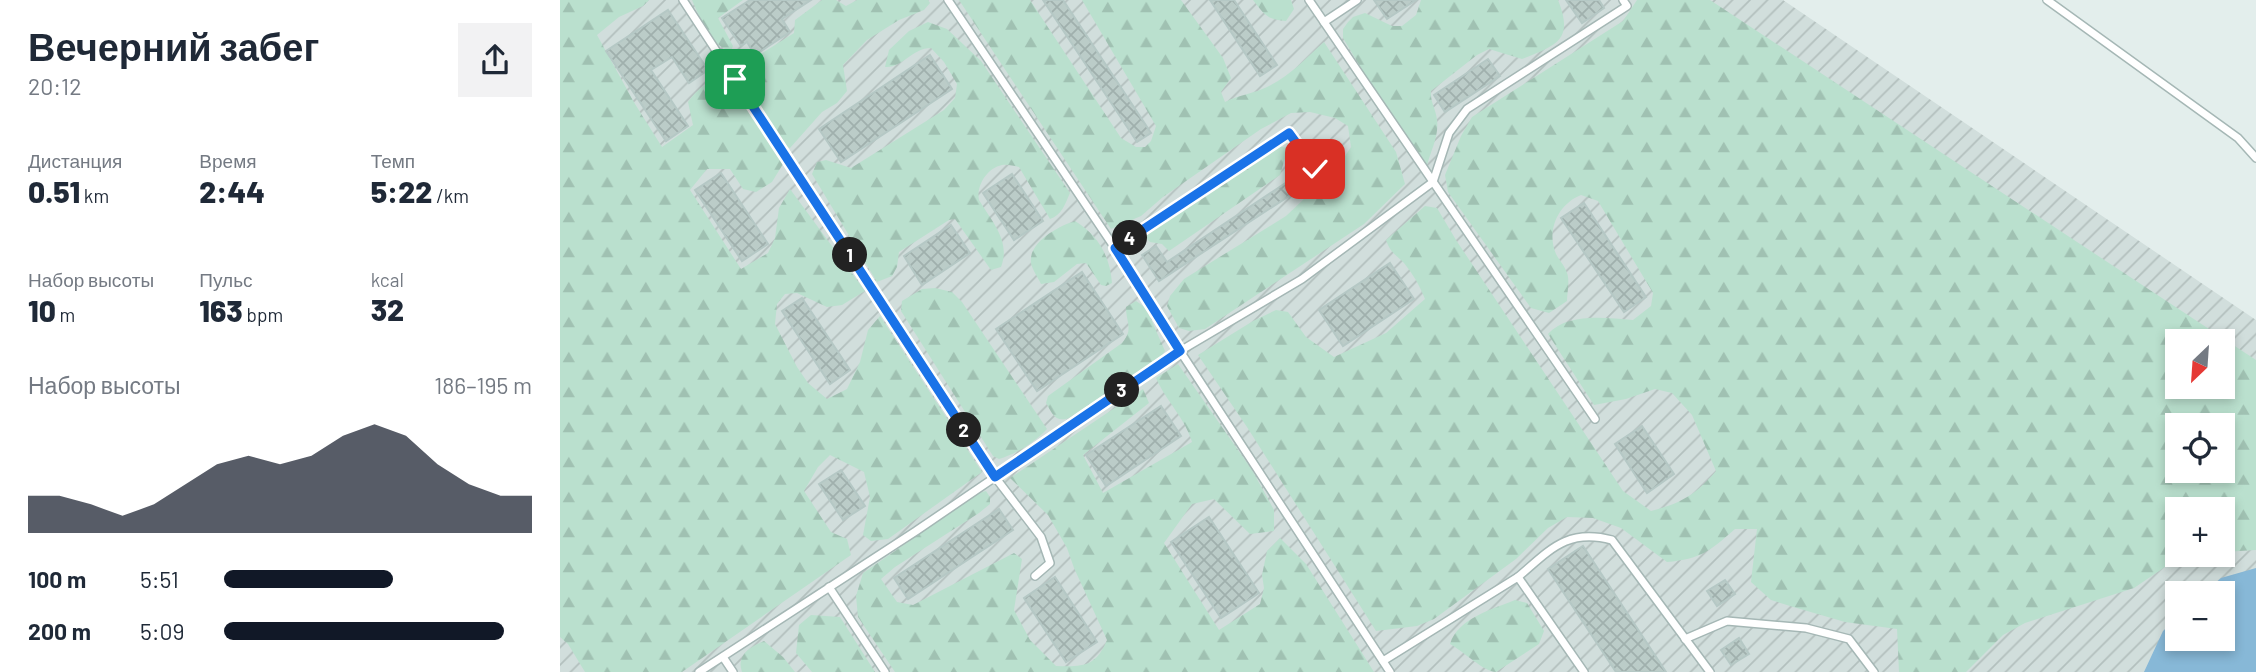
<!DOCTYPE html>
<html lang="ru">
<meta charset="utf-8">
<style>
:root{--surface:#fff;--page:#f2f2f3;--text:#1f2937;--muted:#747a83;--accent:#111827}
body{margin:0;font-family:Barlow,sans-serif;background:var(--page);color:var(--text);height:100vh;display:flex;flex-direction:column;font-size:26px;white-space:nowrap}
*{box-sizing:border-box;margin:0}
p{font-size:23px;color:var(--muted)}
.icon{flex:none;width:38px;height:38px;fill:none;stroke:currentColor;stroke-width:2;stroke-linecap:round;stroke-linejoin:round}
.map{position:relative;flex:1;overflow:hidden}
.panel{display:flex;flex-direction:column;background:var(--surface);width:560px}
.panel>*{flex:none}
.needle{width:46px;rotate:205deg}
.buttons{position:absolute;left:1605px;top:329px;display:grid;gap:14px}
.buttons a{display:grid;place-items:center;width:70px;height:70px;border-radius:0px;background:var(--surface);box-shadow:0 4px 10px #0003;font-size:35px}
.pin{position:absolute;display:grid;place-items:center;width:60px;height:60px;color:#fff;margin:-30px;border-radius:14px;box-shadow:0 4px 10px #0006}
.km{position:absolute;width:35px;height:35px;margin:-18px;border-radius:50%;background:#222;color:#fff;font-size:19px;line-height:35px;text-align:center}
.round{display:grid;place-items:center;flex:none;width:74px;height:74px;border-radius:0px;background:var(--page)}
.overview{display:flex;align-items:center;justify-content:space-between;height:119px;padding:0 28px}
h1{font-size:38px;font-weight:800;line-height:52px}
.metrics{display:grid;grid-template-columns:repeat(3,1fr);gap:10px;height:119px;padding:7px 28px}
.metrics div{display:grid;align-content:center}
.metrics b{font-size:30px;font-weight:800}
.metrics small{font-size:19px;font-weight:400}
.metrics p{font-size:19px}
.chart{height:196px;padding:14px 28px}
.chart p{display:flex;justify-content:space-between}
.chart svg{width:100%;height:126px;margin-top:7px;fill:var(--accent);opacity:.7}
ul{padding:0 28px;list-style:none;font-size:23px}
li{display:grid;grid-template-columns:112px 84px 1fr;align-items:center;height:52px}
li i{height:18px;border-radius:9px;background:var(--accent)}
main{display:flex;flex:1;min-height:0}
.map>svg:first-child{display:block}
.industrial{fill:url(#industrial-furrows);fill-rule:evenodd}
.forest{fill:url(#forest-firs);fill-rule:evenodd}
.water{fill:#87b8d7}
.building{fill:url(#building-cross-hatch);stroke:#b5c8c5;stroke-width:2}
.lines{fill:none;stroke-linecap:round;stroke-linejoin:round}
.service-casing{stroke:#a5b7b5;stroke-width:10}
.service{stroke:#fff;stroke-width:7}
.route-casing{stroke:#fff;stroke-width:14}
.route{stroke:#1a73e8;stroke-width:9}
</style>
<main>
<section class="panel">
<div class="overview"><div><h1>Вечерний забег</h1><p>20:12</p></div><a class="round"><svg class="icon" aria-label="share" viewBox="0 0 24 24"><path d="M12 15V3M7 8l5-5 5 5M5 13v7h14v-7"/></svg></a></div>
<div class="metrics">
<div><p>Дистанция</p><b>0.51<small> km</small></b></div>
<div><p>Время</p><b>2:44</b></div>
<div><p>Темп</p><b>5:22<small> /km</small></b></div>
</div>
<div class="metrics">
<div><p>Набор высоты</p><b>10<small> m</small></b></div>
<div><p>Пульс</p><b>163<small> bpm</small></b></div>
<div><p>kcal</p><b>32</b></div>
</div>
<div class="chart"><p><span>Набор высоты</span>186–195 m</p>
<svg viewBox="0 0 160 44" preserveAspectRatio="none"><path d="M0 44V31L10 31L20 34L30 38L40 34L50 27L60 20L70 17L80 20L90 17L100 10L110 6L120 10L130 20L140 27L150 31L160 31V44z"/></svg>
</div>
<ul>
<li><b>100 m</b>5:51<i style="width:55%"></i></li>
<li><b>200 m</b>5:09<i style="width:91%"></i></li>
</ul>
</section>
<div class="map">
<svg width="1696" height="672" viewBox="0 0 1696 672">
<defs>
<pattern id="industrial-furrows" width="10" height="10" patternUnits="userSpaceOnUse" patternTransform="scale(1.75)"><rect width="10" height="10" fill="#d1dedc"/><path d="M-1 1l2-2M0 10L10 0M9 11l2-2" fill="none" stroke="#b3c0be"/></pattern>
<pattern id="forest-firs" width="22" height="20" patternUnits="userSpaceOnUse" patternTransform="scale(1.75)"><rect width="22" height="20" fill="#bae0ce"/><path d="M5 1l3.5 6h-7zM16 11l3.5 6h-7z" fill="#a0c1b2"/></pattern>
<pattern id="building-cross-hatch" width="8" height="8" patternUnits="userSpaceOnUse" patternTransform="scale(1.75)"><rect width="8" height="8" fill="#bbccc8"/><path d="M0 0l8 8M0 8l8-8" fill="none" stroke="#a0b0ad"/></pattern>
</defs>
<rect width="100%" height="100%" fill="#e3eeec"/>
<path class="industrial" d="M 0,0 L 1223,0 L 1696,320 L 1696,672 L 0,672 ZM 1617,341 L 1662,341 L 1662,387 L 1617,387 ZM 1617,425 L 1662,425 L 1662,471 L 1617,471 ZM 1617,509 L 1662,509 L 1662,555 L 1617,555 ZM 1617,593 L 1662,593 L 1662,639 L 1617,639 Z"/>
<g class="forest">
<path d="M 0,0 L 89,0 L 83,6 L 59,17 L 37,35 L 75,104 L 102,147 L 133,125 L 128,102 C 138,88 148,81 165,77 L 223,164 L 212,182 L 196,192 L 183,189 L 170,169 L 147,169 L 130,190 L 181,269 L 208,253 L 215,238 L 219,208 L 230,189 L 305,291 L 282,305 L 267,307 L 237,293 L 225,294 L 217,304 L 215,324 L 237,367 L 248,383 L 267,399 L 287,389 L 300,362 L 308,330 L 320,316 L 422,472 L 328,539 L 311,541 L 303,535 L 310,497 L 304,472 L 270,455 L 258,467 L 244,491 L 271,532 L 287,539 L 291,555 L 122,672 L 25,672 L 8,644 L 0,637 Z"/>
<path d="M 132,0 L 183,0 L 158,18 L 173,46 L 171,51 C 152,48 139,16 132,0 Z"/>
<path d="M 262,0 L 276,0 L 286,6 L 297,0 L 368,0 L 370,3 L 364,10 L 339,20 L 307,40 L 283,65 L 287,91 L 277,103 L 262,112 L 230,148 L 225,146 L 174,71 L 177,59 L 182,55 L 193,59 L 234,33 L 235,20 Z"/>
<path d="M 399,0 L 470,0 L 561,138 L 576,147 L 585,147 L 591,141 L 596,126 L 522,0 L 621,0 L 663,58 L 671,78 L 661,92 L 665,102 C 679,95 695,93 707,87 C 729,77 746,58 764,42 L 836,152 L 845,184 L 804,224 L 645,329 L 629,331 L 619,328 L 607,306 L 610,296 L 624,279 L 726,216 L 777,168 L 791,147 L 788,126 L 775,118 L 750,112 L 731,113 L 701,129 L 603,197 L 581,216 L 551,229 Z"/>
<path d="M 693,0 L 731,0 L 734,9 L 726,21 C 707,20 704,14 693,0 Z"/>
<path d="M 861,0 L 998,0 C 1014,40 997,45 962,59 L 929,49 L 917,55 L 871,91 C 870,102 876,109 877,120 C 879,136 871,150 867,165 L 804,73 L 783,38 L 783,29 L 788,22 L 793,17 L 805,13 L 832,26 L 842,26 L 856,15 Z"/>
<path d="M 1077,0 L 1150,0 L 1696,360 L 1696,550 L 1663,552 L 1662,509 L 1617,509 L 1617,555 L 1648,555 L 1627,559 L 1605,567 L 1574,588 L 1465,623 L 1443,635 L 1406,672 L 1339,672 L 1337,629 L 1285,622 L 1230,606 L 1211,600 L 1191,582 L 1197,529 L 1175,529 C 1150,551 1141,559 1107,562 L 1061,528 L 1033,518 L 1007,517 L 988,528 L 956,559 L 874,619 L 857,626 L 816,631 L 687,427 L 638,355 L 693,321 L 716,310 L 728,312 L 746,337 L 774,357 L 826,333 L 865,299 C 860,286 853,274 844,263 C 835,254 830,252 826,240 L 865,206 L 877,208 L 896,240 L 1063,491 L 1091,511 C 1122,503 1135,495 1156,471 L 1132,415 L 1112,393 L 1095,389 L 1066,399 L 1034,405 L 988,334 C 1008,312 1046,318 1073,320 L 1091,306 L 1093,293 L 1038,201 L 1021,195 C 998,204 986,231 996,254 C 999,260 1005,266 1007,273 C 1010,281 1007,293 1007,301 L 989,313 L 971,308 L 888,192 L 885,175 L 901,136 L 912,117 L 1063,21 ZM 1617,341 L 1662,341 L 1662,387 L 1617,387 ZM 1617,425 L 1662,425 L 1662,471 L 1617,471 Z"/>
<path d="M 368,22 L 387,29 L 421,61 L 510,193 C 505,204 502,215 490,219 L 459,167 C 455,166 447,164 442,165 C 427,168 416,186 419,200 C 432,222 451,241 441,267 L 431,270 L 395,219 L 389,220 L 339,252 L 337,267 L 332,276 L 317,282 L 252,174 L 257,162 L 266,160 L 291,168 L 384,110 L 395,98 L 397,84 L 384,62 L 371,48 C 352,48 343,68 325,67 L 329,50 L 349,31 Z"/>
<path d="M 717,146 L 728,148 L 720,175 L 609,251 L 602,244 L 590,242 L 586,238 L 588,231 Z"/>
<path d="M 515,221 C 538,235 550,256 552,283 L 546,286 L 541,285 L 526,263 L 517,264 L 494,282 L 481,284 C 478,278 472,269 471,263 C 468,242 499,226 515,221 Z"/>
<path d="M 375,288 L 392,292 L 402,302 L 487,429 C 475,442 456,454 439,459 L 433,456 L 341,311 L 342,301 L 362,289 Z"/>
<path d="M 576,301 L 586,308 L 605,351 L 600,358 L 509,418 C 495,423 492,413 486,403 L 488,396 L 562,343 C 574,329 566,323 566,307 Z"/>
<path d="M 618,364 L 692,470 L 714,510 L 714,531 L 690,534 L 654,499 L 632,504 L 604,543 L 659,630 L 700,604 L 704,588 L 702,575 L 707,551 L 720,538 L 746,564 L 814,672 L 335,672 L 298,617 L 296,596 L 303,573 L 419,493 L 426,491 L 430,497 L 430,504 L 419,513 L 335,567 L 321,579 L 337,602 L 353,605 L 454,553 L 462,559 L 454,610 L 470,640 L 496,666 C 522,667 536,667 547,640 L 514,568 L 507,548 L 488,515 L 450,478 L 583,389 L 589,403 L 523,455 L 543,493 L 632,442 C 625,418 606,401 596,378 Z"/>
<path d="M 955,600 L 967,603 L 984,631 L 979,644 L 936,672 C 924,672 903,651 890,644 C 898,618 933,609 955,600 Z"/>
<path d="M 251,615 L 280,617 L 315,672 L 252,672 L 236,653 L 239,625 Z"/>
<path d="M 204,641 L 223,657 L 235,672 L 182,672 C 176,655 190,647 204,641 Z"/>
</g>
<path class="water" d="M 1696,568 L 1696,672 L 1584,672 L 1603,631 L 1617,618 L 1617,639 L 1662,639 L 1662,593 L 1645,593 L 1661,578 Z"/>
<g class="building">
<path d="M 190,0 L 251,0 L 222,19 L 230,32 L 195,55 L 187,42 L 181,46 L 162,18 Z"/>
<path d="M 483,0 L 503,0 L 591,133 L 577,142 Z"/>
<path d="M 650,0 L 674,0 L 717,65 L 700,76 Z"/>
<path d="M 814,0 L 856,0 L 827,19 Z"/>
<path d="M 1006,0 L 1039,0 L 1044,8 L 1022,23 Z"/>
<path d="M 108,10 L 148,70 L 129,83 L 112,57 L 91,70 L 128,126 L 106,141 L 46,51 Z"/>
<path d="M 370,55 L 392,89 L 281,162 L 259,129 Z"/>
<path d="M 928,59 L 940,76 L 885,112 L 874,95 Z"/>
<path d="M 742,172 L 749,183 L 599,281 L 582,255 L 596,246 L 607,262 Z"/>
<path d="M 161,173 L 208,244 L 182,261 L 135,190 Z"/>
<path d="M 452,174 L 483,221 L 454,240 L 423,193 Z"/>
<path d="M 1024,203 L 1086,297 L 1064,312 L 1001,218 Z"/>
<path d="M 391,225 L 410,253 L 362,285 L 344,256 Z"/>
<path d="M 830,263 L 854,299 L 783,346 L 759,310 Z"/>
<path d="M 522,272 L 563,334 L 477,391 L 436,329 Z"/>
<path d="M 242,298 L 290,370 L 270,384 L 222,311 Z"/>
<path d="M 601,406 L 621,436 L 546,486 L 526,455 Z"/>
<path d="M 1082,426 L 1114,474 L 1087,493 L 1055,444 Z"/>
<path d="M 281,470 L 305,506 L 283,520 L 259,484 Z"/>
<path d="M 439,509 L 453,530 L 348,599 L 334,578 Z"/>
<path d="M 649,517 L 699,593 L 661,618 L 611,542 Z"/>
<path d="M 1023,546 L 1106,672 L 1056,672 L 988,569 Z"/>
<path d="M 495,577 L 537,642 L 506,662 L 464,598 Z"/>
<path d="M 1165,580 L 1175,594 L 1157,606 L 1147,591 Z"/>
<path d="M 1179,638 L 1189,654 L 1171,665 L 1161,650 Z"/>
</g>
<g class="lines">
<g class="service-casing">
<g id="service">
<path d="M 123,0 L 435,477 L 481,537 L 490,563 L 475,576"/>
<path d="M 388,0 L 565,263 L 620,351 L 830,672"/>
<path d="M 749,0 L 1035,419"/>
<path d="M 1487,0 L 1678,138 L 1696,158"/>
<path d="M 764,22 L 797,0"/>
<path d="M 555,248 L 729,133 L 755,169"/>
<path d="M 958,577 C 990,550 1007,528 1052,540 L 1150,672"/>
<path d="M 269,587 L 325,672"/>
<path d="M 1125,639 L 1167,621 L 1246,628 L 1289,639 L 1314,672"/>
<path d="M 163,657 L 173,672"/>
<path d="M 823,661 L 958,577 L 1024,672"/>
<path d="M 139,672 L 356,531 L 620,351 L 742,279 L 873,182 L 889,133 L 907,109 L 1067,6 L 1063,0"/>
</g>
</g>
<use href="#service" class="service"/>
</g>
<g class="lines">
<g class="route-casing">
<path id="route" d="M 175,79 L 435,477 L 620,351 L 555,248 L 729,133 L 755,169"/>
</g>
<use href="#route" class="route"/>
</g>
</svg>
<div class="buttons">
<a><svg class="needle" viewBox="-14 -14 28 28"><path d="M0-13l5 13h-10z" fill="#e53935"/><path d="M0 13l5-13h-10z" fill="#747a83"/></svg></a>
<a><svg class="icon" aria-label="locate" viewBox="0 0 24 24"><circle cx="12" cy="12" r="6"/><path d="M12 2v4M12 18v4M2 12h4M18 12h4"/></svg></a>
<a>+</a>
<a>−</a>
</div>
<div class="pin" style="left:175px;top:79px;background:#1e9e55"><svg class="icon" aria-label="arrive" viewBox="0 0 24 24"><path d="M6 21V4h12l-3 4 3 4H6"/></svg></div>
<div class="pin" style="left:755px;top:169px;background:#d93025"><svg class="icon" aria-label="check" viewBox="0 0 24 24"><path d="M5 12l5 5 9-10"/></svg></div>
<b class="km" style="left:290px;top:255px">1</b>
<b class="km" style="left:404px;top:430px">2</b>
<b class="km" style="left:562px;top:390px">3</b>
<b class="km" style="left:570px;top:238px">4</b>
</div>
</main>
